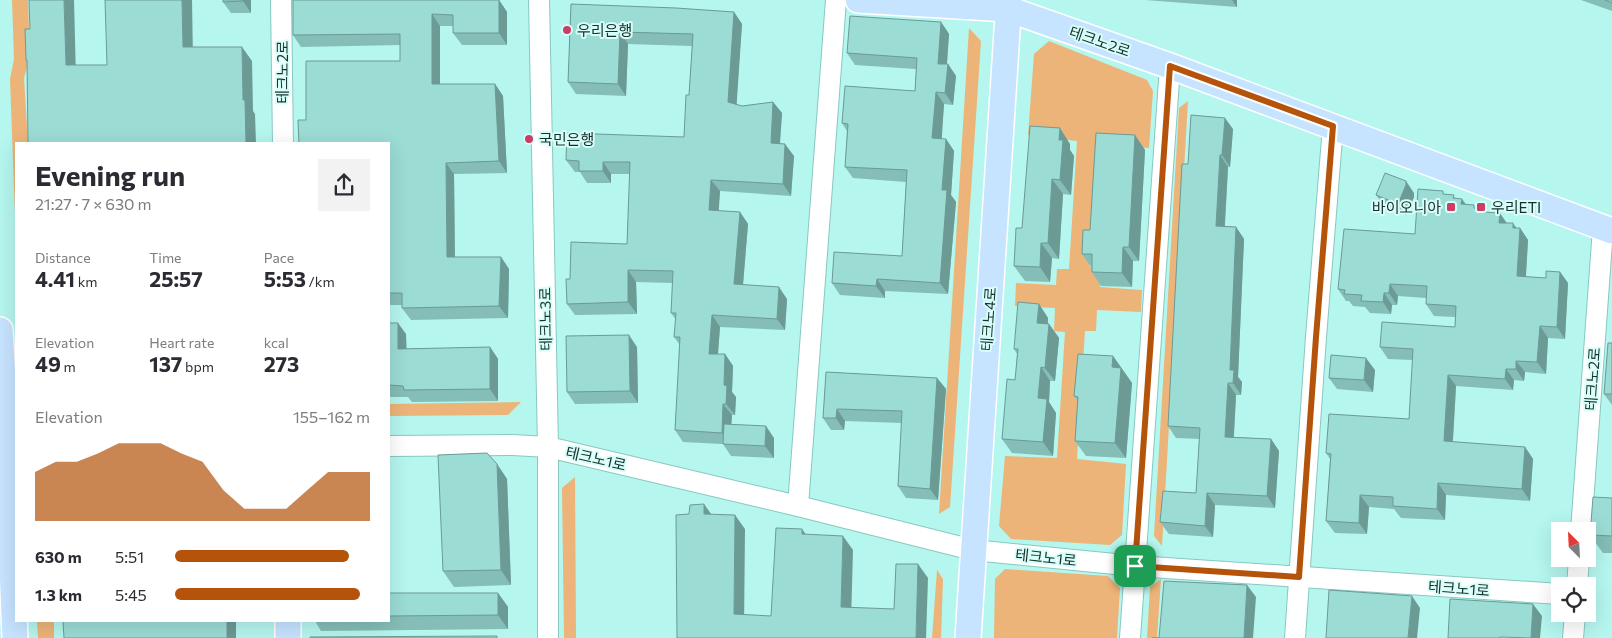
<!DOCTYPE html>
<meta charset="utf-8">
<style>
:root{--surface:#fff;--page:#f2f2f3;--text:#2b2b33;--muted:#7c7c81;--accent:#b45309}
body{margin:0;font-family:Commissioner,"Noto Sans KR",sans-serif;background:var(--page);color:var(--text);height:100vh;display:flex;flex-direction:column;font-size:19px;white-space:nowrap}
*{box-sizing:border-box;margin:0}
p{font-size:16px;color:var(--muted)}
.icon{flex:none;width:28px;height:28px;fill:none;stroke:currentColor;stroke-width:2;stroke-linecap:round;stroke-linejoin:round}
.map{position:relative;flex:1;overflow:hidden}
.panel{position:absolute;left:15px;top:142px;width:375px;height:480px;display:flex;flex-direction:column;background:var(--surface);border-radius:0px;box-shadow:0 5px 20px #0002}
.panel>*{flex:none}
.needle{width:32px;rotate:336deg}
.controls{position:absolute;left:1551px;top:522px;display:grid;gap:10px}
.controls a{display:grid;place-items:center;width:45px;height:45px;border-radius:0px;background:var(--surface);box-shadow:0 5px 20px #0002;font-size:25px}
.pin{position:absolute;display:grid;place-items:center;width:42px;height:42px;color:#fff;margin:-21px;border-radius:10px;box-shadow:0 2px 8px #0006}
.round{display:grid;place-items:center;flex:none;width:52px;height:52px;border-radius:0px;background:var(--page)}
.overview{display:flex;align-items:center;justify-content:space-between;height:85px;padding:0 20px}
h1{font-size:28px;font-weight:700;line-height:38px}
.figures{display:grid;grid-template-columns:repeat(3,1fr);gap:8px;height:85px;padding:5px 20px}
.figures div{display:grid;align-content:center}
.figures b{font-size:21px;font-weight:700}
.figures small{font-size:14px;font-weight:400}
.figures p{font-size:14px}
.chart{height:140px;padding:10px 20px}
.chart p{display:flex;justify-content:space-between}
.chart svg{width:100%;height:90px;margin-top:5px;fill:var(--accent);opacity:.7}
ul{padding:0 20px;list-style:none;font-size:16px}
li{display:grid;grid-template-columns:80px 60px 1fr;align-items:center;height:38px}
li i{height:12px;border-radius:6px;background:var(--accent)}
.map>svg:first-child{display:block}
.green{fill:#ecb478}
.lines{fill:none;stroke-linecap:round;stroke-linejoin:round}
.minor-casing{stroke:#88c8c1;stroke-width:22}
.major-casing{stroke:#fff;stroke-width:28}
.minor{stroke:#fff;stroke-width:20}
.major{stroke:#c6e3ff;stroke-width:25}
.wall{fill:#85bdb7}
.shaded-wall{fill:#6c9a95}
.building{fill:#9bdcd5;stroke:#6c9a95}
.route-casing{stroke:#fff;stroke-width:10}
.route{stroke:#b45309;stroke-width:6}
.poi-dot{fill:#cc3d66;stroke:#d8fef9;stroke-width:2}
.labels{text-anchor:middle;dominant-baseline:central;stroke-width:4;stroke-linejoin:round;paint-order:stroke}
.poi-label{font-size:15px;fill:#16302e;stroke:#d8fef9;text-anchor:start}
.street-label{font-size:15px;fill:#16302e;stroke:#d8fef9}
</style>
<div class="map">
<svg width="1612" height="638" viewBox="0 0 1612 638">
<rect width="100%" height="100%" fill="#b5f6ef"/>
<g class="green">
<path d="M 12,0 L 28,0 L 30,57 L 24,78 L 28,144 L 16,144 L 16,242 L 10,79 L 14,59 Z"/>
<path d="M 969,28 L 981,41 L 950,507 L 939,514 Z"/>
<path d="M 1049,41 L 1147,80 L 1153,91 L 1149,148 L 1097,143 L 1090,267 L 1101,268 L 1100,287 L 1142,290 L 1141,312 L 1097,310 L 1096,331 L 1085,331 L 1077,459 L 1126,464 L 1122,535 L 1110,545 L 1011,539 L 999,526 L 1005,456 L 1057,458 L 1065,332 L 1054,331 L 1055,308 L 1015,306 L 1016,283 L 1056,285 L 1057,269 L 1069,269 L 1077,141 L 1028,135 L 1034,54 Z"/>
<path d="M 1188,101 L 1162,546 L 1154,536 L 1179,108 Z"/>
<path d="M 521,402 L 508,415 L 389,416 L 389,404 Z"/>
<path d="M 575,477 L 576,638 L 564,638 L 562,488 Z"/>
<path d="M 1005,569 L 1108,576 L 1120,588 L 1117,638 L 994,638 L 995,579 Z"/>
<path d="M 937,570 L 943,579 L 941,638 L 932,638 Z"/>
<path d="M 1161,579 L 1157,638 L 1147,638 L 1150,587 Z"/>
<path d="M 37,621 L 54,621 L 54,638 L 38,638 Z"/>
</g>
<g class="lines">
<g class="minor-casing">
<g id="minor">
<path d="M 281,0 L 283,144"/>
<path d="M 539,0 L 548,447 L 548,638"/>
<path d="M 389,446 L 513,445 L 548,447 L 798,506 L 973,550 L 1135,566 L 1560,594"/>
<path d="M 798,506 L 836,0"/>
<path d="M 1581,531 L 1603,228"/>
<path d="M 1577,586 L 1579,559"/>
<path d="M 1130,638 L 1170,66"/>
<path d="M 1295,638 L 1316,337 L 1333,126"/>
<path d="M 1573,638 L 1575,614"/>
</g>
</g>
<g class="major-casing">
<g id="major">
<path d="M 858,0 L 1008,9 L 1170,66 L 1612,231"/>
<path d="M 0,330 L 7,445 L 15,638"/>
<path d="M 288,621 L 288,638"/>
<path d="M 968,638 L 1009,0"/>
</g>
</g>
<use href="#minor" class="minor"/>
<use href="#major" class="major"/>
</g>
<g class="wall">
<path d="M 223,0 L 251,0 L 251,13 L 231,13 L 223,2 Z"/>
<path d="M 499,0 L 507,12 L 507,45 L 462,45 L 453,33 L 453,26 L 440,26 L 440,84 L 495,84 L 503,96 L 507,173 L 454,174 L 455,257 L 501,257 L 509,269 L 508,318 L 411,320 L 402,308 L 402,305 L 389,305 L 389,144 L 306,120 L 400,61 L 400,45 L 301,47 L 293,35 Z"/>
<path d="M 1145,0 L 1237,0 L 1237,7 Z"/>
<path d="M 1581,0 L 1612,0 L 1612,11 Z"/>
<path d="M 571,4 L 734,12 L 742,24 L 736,104 L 742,106 L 773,102 L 782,113 L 780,144 L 794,156 L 791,196 L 720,191 L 718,211 L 740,212 L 748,224 L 743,285 L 787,299 L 785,330 L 720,327 L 718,354 L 725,354 L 733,366 L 732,392 L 736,397 L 735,415 L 732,415 L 731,425 L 774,438 L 774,458 L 731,456 L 723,444 L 683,442 L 675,430 L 680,345 L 674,337 L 676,320 L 671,313 L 673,283 L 636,282 L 637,314 L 575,315 L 567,304 L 570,279 L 627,244 L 630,174 L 611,174 L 611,183 L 587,183 L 580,172 L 575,172 L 566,160 L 684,137 L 689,95 L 692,46 L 628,44 L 626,96 L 576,94 L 568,82 Z"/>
<path d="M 941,22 L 949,34 L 947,64 L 948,64 L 956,76 L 953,105 L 944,104 L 941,139 L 946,139 L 954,151 L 951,195 L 956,202 L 948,294 L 885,291 L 885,298 L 840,295 L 832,283 L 902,256 L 906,182 L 853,178 L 845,167 L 847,131 L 842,123 L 915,91 L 916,69 L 855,65 L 847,53 Z"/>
<path d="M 1233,129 L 1230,167 L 1228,167 L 1225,226 L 1236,227 L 1244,239 L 1238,377 L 1242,382 L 1241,395 L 1236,395 L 1234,437 L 1271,439 L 1279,451 L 1275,508 L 1215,505 L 1213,537 L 1169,534 L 1160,522 L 1196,493 L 1200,439 L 1176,438 L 1168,426 L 1188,164 Z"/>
<path d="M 1135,135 L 1145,150 L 1139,261 L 1133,261 L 1132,287 L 1101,286 L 1092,272 L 1092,268 L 1082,254 Z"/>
<path d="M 1070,144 L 1070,150 L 1074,156 L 1071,195 L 1063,194 L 1059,259 L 1052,258 L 1050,282 L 1025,281 L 1014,266 L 1022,228 Z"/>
<path d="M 1414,193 L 1414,197 L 1406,215 L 1384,206 L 1376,195 Z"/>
<path d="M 1446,194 L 1456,198 L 1466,205 L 1477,209 L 1483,209 L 1485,212 L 1516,228 L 1520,228 L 1528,240 L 1526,277 L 1546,278 L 1560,272 L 1568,283 L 1565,339 L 1548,338 L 1546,374 L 1525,372 L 1524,381 L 1514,380 L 1513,390 L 1456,386 L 1453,442 L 1525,447 L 1533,459 L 1530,501 L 1446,495 L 1445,520 L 1401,518 L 1394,509 L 1369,507 L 1367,534 L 1335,533 L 1326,521 L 1330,459 L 1326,453 L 1409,419 L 1413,360 L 1388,359 L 1380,347 L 1455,327 L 1455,317 L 1434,316 L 1426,304 L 1426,298 L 1398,296 L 1397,305 L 1392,305 L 1391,314 L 1370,313 L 1365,307 L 1353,306 L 1349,301 L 1346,301 L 1338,289 L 1415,234 Z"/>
<path d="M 1039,304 L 1048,318 L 1048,324 L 1049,324 L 1059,338 L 1055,381 L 1050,381 L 1049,402 L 1056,413 L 1053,456 L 1012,453 L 1002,439 L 1015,380 L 1017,354 L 1014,349 Z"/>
<path d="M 389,323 L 406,334 L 406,349 L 490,347 L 498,359 L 498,401 L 412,402 L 408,397 L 389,397 Z"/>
<path d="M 1612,343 L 1612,405 L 1604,394 Z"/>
<path d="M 637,347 L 638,403 L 575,404 L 567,392 Z"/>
<path d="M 1113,356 L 1132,383 L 1126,458 L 1086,456 L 1075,441 L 1078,401 L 1074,396 Z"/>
<path d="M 1375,370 L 1373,392 L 1337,389 L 1329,378 Z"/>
<path d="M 826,372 L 937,378 L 946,389 L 938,500 L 906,498 L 898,486 L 902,423 L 845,421 L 844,430 L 831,430 L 823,418 Z"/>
<path d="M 497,464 L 507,479 L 511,585 L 454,587 L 443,571 Z"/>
<path d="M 1612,498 L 1612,553 L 1603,553 L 1590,535 Z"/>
<path d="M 389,593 L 498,593 L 508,607 L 508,629 L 321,631 L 315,621 L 389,621 Z"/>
</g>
<g class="shaded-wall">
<path d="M 64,0 L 74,0 L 76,79 L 66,65 Z"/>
<path d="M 182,0 L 192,0 L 193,61 L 183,47 Z"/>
<path d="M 243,0 L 251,0 L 251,13 L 243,1 Z"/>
<path d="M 499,0 L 507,12 L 507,45 L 499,33 Z"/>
<path d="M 1232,0 L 1237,0 L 1237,7 Z"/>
<path d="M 734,12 L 742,24 L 736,114 L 728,102 Z"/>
<path d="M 432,14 L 440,26 L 440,96 L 432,84 Z"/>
<path d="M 941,22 L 949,34 L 946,75 L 938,64 Z"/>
<path d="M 620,32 L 628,44 L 626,96 L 618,84 Z"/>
<path d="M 242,47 L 252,61 L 253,111 L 255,114 L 256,144 L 246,144 L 243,100 Z"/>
<path d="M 948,64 L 956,76 L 953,105 L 945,93 Z"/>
<path d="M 495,84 L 503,96 L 507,173 L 499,161 Z"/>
<path d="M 936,92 L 944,104 L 941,150 L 932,138 Z"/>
<path d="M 773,102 L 782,113 L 779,155 L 771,143 Z"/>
<path d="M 1225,118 L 1233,129 L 1230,167 L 1222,155 Z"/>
<path d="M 1060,128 L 1070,144 L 1070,150 L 1074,156 L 1071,195 L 1060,180 L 1059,140 Z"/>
<path d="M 1135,135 L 1145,150 L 1139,261 L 1129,247 Z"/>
<path d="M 946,139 L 954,151 L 951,195 L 956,202 L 948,294 L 940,283 L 942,190 Z"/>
<path d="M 785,144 L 794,156 L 791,196 L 783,184 Z"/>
<path d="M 1220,155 L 1228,167 L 1224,237 L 1216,226 Z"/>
<path d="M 603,162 L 611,174 L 611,183 L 603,171 Z"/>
<path d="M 446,163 L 454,174 L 455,269 L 447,257 Z"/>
<path d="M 1052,179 L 1063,194 L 1059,259 L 1048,243 Z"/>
<path d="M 711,180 L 720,191 L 718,222 L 709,210 Z"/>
<path d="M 1406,181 L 1414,193 L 1414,197 L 1406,215 L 1398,204 Z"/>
<path d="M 1462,199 L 1470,210 L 1461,204 Z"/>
<path d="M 740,212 L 748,224 L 742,296 L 734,284 Z"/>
<path d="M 1500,213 L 1508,225 L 1499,223 Z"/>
<path d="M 1513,223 L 1520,233 L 1520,228 L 1528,240 L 1525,288 L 1517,276 Z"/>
<path d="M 1236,227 L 1244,239 L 1238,377 L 1242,382 L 1241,395 L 1233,383 L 1230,370 Z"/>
<path d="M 1041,243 L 1052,258 L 1050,282 L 1040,267 Z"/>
<path d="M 1123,247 L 1133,261 L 1132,287 L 1122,273 Z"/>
<path d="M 501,257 L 509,269 L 508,318 L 499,306 Z"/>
<path d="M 628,270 L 636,282 L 637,314 L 628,302 Z"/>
<path d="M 1560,272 L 1568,283 L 1565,339 L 1557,327 Z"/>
<path d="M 877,279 L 885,291 L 885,298 L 876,286 Z"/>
<path d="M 1390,284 L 1398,296 L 1397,305 L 1389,293 Z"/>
<path d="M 779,287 L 787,299 L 785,330 L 777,319 Z"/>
<path d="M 1384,293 L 1392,305 L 1391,314 L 1383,302 Z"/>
<path d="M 1039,304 L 1048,318 L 1047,337 L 1037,323 Z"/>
<path d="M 712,315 L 720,327 L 717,365 L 709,354 Z"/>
<path d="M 398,323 L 406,334 L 407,360 L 398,349 Z"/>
<path d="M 1049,324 L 1059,338 L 1055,381 L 1045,368 Z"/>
<path d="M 1540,326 L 1548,338 L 1546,374 L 1537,362 Z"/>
<path d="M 629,335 L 637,347 L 638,403 L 630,391 Z"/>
<path d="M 490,347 L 498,359 L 498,401 L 490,389 Z"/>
<path d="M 725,354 L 733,366 L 732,392 L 736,397 L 735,415 L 726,404 L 724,385 Z"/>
<path d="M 1113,356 L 1132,383 L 1126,458 L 1115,443 L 1112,367 Z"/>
<path d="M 1366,358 L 1375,370 L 1373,392 L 1364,380 Z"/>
<path d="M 1516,361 L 1525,372 L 1524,381 L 1516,369 Z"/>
<path d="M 1041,367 L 1050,381 L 1049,402 L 1056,413 L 1053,456 L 1043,442 L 1038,398 Z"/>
<path d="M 1506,369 L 1514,380 L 1513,390 L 1505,379 Z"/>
<path d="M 1448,375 L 1456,386 L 1452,453 L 1444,441 Z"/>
<path d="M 937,378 L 946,389 L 938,500 L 930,489 Z"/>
<path d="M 1228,383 L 1236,395 L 1233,448 L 1225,437 Z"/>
<path d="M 723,404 L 732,415 L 730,445 L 722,433 Z"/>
<path d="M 837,409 L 845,421 L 844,430 L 836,418 Z"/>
<path d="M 766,426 L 774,438 L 774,458 L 765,446 Z"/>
<path d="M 1271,439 L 1279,451 L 1275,508 L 1267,496 Z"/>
<path d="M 1525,447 L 1533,459 L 1530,501 L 1522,489 Z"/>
<path d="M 497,464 L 507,479 L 511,585 L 501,570 Z"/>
<path d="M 1438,483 L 1446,495 L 1445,520 L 1437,509 Z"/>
<path d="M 1207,493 L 1215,505 L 1213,537 L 1205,526 Z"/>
<path d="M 1360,495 L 1369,507 L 1367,534 L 1359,523 Z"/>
<path d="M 704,504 L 714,518 L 704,514 Z"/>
<path d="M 735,515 L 745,529 L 744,628 L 734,614 Z"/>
<path d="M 802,529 L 812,543 L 802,534 Z"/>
<path d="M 843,536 L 853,550 L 851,622 L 841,607 Z"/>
<path d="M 918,564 L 928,578 L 926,638 L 916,638 Z"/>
<path d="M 1247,585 L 1256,597 L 1253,638 L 1244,638 Z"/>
<path d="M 498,593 L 508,607 L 508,629 L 498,615 Z"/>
<path d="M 1412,596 L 1420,608 L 1417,638 L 1408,638 Z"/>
<path d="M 1533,604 L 1542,616 L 1540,638 L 1531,638 Z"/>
<rect x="227" y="621" width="9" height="17"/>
</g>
<g class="building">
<path d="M 29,0 L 64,0 L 66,65 L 107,65 L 105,0 L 182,0 L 183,47 L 242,47 L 243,100 L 245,100 L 246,144 L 28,144 L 27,60 L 26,60 L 25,29 L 30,29 Z"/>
<path d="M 223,0 L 243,0 L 243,1 L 223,2 Z"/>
<path d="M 293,0 L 499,0 L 499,33 L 453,33 L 453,15 L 432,14 L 432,84 L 495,84 L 499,161 L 446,163 L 447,257 L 501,257 L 499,306 L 402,308 L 402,293 L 389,293 L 389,144 L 299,144 L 298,120 L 306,120 L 306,61 L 400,61 L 400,34 L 293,35 Z"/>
<path d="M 1605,0 L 1612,0 L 1612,3 Z"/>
<path d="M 571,4 L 676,8 L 734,12 L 728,102 L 742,106 L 773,102 L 771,143 L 785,144 L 783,184 L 711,180 L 709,210 L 740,212 L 734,284 L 779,287 L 777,319 L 712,315 L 709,354 L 725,354 L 724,385 L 727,386 L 726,404 L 723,404 L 722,433 L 675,430 L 680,337 L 674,337 L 676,313 L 671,313 L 673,271 L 628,270 L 628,302 L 567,304 L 566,279 L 570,279 L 571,242 L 627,244 L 630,162 L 603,162 L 603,171 L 579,171 L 579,161 L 566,160 L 567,133 L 684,137 L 686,95 L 689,95 L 693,34 L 620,32 L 618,84 L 568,82 Z"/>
<path d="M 850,16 L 941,22 L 938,64 L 948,64 L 945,93 L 936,92 L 932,138 L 946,139 L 942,190 L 947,190 L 940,283 L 877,279 L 876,286 L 832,283 L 834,252 L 902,256 L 907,170 L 845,167 L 848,124 L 842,123 L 845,86 L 915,91 L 917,58 L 847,53 Z"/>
<path d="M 1191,115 L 1225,118 L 1222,155 L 1220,155 L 1216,226 L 1236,227 L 1230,370 L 1234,370 L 1233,383 L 1228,383 L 1225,437 L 1271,439 L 1267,496 L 1207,493 L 1205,526 L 1160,522 L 1163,491 L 1196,493 L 1200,428 L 1168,426 L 1182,164 L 1188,164 Z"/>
<path d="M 1030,126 L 1060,128 L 1059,140 L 1063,140 L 1060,180 L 1052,179 L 1048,243 L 1041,243 L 1040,267 L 1014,266 L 1016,228 L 1022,228 Z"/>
<path d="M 1096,133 L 1135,135 L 1129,247 L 1123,247 L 1122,273 L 1092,272 L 1092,254 L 1082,254 L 1083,230 L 1090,230 Z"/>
<path d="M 1385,173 L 1406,181 L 1406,185 L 1398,204 L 1376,195 Z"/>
<path d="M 1418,189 L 1443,191 L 1443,194 L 1454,195 L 1453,198 L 1462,199 L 1461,204 L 1474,205 L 1474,208 L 1483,209 L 1483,212 L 1500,213 L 1499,223 L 1513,223 L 1513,228 L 1520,228 L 1517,276 L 1546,278 L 1546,271 L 1560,272 L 1557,327 L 1540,326 L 1537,362 L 1516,361 L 1516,369 L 1506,369 L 1505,379 L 1448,375 L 1444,441 L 1525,447 L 1522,489 L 1438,483 L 1437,509 L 1393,506 L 1393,497 L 1360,495 L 1359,523 L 1326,521 L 1331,454 L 1326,453 L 1329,414 L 1409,419 L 1413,349 L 1380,347 L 1382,322 L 1455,327 L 1456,306 L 1426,304 L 1427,286 L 1390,284 L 1389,293 L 1384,293 L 1383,302 L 1361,301 L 1362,295 L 1344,294 L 1345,290 L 1338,289 L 1344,229 L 1415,234 Z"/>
<path d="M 1018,302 L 1039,304 L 1037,323 L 1049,324 L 1045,368 L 1041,367 L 1038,398 L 1047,399 L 1043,442 L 1002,439 L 1007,379 L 1015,380 L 1018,349 L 1014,349 Z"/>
<path d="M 389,323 L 398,323 L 398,349 L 490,347 L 490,389 L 404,390 L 403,386 L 389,385 Z"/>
<path d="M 629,335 L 630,391 L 567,392 L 566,336 Z"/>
<path d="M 1608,343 L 1612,343 L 1612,394 L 1604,394 Z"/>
<path d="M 1078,354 L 1113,356 L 1112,367 L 1121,368 L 1115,443 L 1075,441 L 1078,397 L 1074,396 Z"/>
<path d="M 1331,355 L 1366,358 L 1364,380 L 1329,378 Z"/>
<path d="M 826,372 L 937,378 L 930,489 L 898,486 L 902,411 L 837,409 L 836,418 L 823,418 Z"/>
<path d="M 724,424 L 766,426 L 765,446 L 723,444 Z"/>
<path d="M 487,453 L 497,464 L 501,570 L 443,571 L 438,455 Z"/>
<path d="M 1593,497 L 1612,498 L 1612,536 L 1590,535 Z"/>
<path d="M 704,504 L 704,514 L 735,515 L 734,614 L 771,616 L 776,528 L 802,529 L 802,534 L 843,536 L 841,607 L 894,609 L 896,564 L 918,564 L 916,638 L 677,638 L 676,515 L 689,514 L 690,505 Z"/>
<path d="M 1164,581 L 1247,585 L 1244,638 L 1152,638 L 1159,638 Z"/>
<path d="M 1329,590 L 1412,596 L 1408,638 L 1326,638 Z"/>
<path d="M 389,593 L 498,593 L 498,615 L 389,616 Z"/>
<path d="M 1450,599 L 1533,604 L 1531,638 L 1500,637 L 1500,638 L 1448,638 Z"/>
<path d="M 63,621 L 227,621 L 227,638 L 64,638 Z"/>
<path d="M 497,636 L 497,638 L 310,638 L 310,637 Z"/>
</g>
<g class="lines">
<g class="route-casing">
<path id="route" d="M 1170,66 L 1333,126 L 1316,337 L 1299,577 L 1135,566 Z"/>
</g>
<use href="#route" class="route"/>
</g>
<g class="poi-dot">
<circle cx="567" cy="30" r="5"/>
<circle cx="529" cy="139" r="5"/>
<rect x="1446" y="202" width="10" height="10" rx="2.5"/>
<rect x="1476" y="202" width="10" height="10" rx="2.5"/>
</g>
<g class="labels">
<g class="poi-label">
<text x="577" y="30">우리은행</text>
<text x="539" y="139">국민은행</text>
<text x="1441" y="207" text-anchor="end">바이오니아</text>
<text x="1491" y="207">우리ETI</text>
</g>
<g class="street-label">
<text transform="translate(1100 41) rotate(19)">테크노2로</text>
<text transform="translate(282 72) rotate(-90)">테크노2로</text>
<text transform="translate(545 319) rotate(-91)">테크노3로</text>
<text transform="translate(988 319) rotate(-86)">테크노4로</text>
<text transform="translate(1592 379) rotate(-86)">테크노2로</text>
<text transform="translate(596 458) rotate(13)">테크노1로</text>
<text transform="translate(1046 557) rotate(6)">테크노1로</text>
<text transform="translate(1459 588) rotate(4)">테크노1로</text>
</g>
</g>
</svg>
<div class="controls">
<a><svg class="needle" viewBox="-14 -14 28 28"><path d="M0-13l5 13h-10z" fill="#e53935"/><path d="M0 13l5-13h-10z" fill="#7c7c81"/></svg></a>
<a><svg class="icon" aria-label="locate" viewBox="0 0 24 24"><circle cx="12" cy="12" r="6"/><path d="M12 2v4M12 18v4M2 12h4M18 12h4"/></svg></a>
</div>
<div class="pin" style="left:1135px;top:566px;background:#1e9e55"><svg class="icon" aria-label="arrive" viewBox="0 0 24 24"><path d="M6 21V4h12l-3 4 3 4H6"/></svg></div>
<section class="panel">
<div class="overview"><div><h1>Evening run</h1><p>21:27 · 7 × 630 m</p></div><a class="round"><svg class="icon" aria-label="share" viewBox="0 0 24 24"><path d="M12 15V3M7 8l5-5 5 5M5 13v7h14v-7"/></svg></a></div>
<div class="figures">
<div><p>Distance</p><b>4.41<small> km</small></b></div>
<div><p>Time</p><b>25:57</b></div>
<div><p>Pace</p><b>5:53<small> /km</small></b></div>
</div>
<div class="figures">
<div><p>Elevation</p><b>49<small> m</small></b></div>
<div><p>Heart rate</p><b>137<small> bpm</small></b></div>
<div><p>kcal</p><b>273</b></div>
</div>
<div class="chart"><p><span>Elevation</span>155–162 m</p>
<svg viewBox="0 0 160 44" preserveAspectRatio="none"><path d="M0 44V20L10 15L20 15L30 11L40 6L50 6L60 6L70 11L80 15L90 29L100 38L110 38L120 38L130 29L140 20L150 20L160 20V44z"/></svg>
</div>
<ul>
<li><b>630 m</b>5:51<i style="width:89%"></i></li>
<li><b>1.3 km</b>5:45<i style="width:95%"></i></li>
</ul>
</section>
</div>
